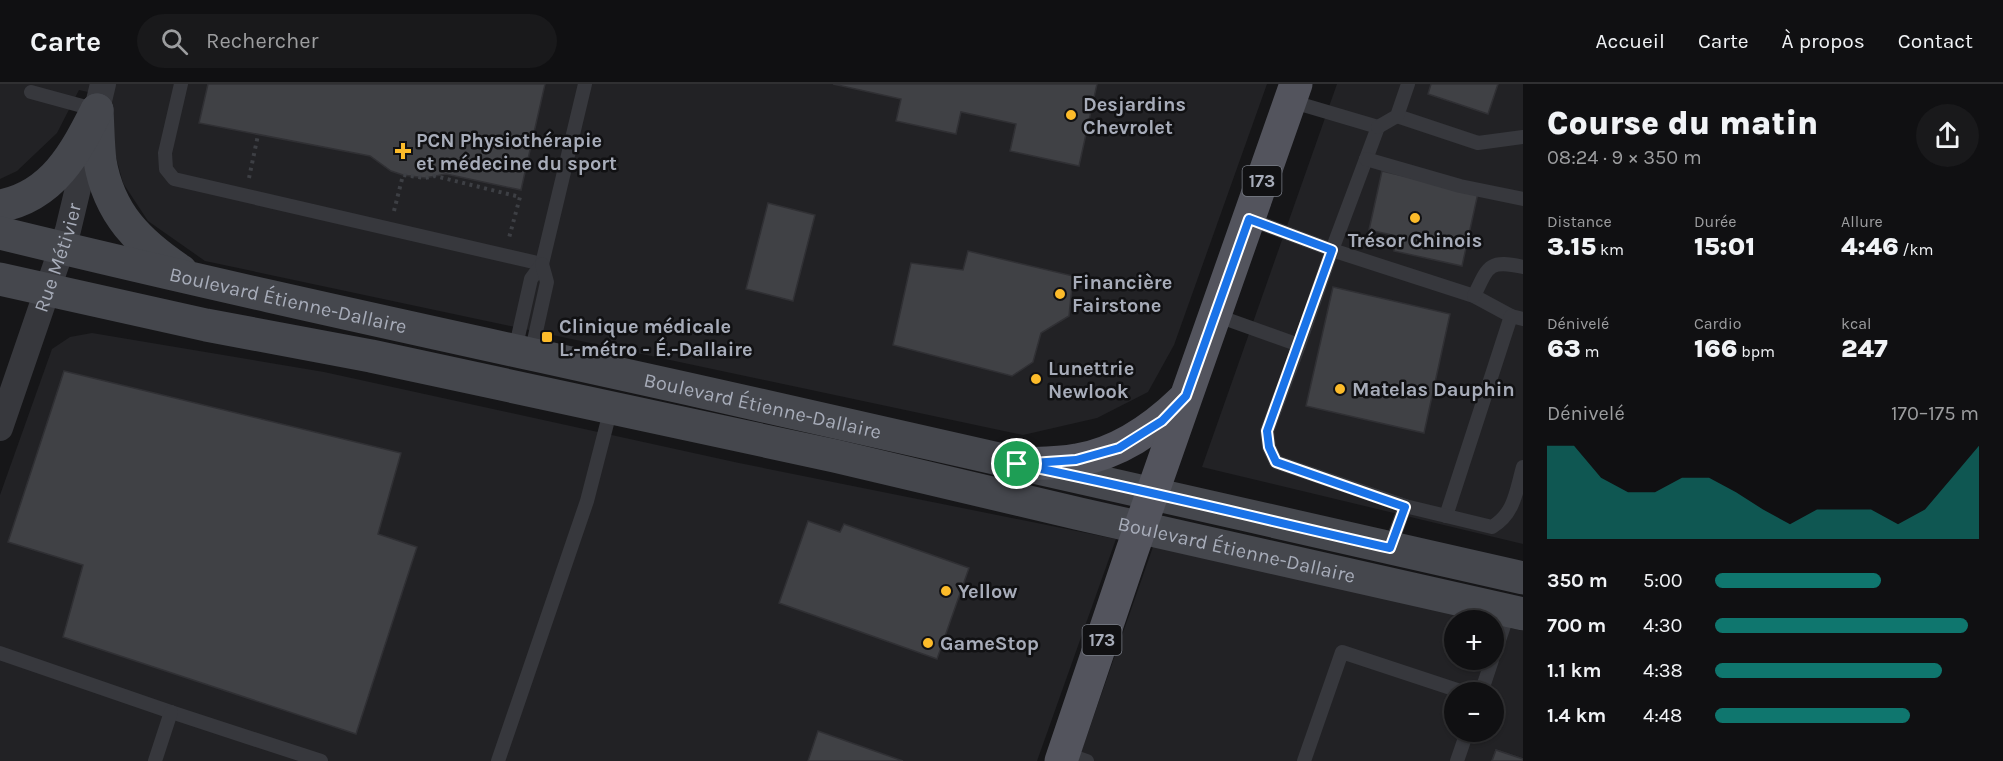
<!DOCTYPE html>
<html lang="fr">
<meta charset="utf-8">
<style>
:root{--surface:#101012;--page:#19191b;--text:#f1f3f6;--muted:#9c9d9f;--line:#303032;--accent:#0f766e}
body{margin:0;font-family:Karla,sans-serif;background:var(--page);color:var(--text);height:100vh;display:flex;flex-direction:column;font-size:22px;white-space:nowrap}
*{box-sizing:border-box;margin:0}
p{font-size:20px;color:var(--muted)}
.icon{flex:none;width:33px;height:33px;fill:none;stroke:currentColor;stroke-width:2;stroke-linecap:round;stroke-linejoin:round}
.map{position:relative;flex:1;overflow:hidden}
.details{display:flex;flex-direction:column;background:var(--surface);width:480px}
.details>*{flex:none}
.buttons{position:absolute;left:1444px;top:526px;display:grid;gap:12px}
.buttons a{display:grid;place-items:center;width:60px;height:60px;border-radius:50%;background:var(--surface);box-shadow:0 2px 4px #0004,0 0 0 2px var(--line);font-size:30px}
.pin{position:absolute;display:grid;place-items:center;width:51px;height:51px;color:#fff;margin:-26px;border:3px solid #fff;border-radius:50%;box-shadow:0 2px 6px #0007}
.round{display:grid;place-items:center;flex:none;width:63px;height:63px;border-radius:32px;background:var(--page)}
.overview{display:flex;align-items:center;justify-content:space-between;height:102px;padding:0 24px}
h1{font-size:33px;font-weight:800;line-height:45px}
.stats{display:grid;grid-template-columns:repeat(3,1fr);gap:9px;height:102px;padding:6px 24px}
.stats div{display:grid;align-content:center}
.stats b{font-size:26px;font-weight:800}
.stats small{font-size:16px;font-weight:400}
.stats p{font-size:16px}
.chart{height:168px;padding:12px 24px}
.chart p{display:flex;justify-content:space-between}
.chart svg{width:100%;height:108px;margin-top:6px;fill:var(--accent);opacity:.7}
ul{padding:0 24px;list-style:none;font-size:20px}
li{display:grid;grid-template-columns:96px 72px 1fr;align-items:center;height:45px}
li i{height:15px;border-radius:8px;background:var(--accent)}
header{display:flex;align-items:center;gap:36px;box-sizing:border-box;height:84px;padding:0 30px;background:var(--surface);border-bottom:2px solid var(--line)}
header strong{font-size:28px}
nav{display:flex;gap:33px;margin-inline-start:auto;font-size:21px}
.search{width:420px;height:54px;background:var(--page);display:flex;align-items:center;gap:15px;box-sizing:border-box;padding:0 21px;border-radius:33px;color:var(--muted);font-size:22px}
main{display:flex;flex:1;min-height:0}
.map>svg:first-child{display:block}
.built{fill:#222225;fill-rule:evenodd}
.building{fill:#404145;stroke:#303034;stroke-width:1.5}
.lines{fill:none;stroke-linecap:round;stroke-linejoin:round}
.path{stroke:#3d3f44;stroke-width:4;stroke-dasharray:3 4.5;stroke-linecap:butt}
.lane{stroke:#37383d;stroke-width:14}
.street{stroke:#37383d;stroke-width:26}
.secondary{stroke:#45474d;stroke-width:33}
.primary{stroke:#53545d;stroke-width:33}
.route-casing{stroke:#fff;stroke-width:12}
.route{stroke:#1a73e8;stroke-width:8}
.poi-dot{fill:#fcbb2a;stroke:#111113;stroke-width:2}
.labels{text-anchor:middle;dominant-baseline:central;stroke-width:5;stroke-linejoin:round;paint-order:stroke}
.shield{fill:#111113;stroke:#7a7e87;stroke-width:1.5}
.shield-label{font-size:18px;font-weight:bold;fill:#a7acb9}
.poi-label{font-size:20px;font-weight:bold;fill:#a7acb9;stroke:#111113;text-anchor:start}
.street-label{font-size:20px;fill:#a7acb9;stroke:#111113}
</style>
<header>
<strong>Carte</strong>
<div class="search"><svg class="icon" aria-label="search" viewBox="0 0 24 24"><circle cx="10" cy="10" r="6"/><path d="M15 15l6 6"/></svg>Rechercher</div>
<nav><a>Accueil</a><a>Carte</a><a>À propos</a><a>Contact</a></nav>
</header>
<main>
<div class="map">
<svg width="1523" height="677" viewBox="0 0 1523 677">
<rect width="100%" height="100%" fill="#161618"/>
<g class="built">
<path d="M 0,0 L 1267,0 L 1174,261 L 1148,308 L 1097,334 L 1023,351 L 205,177 L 148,137 L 123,99 L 112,58 L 110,13 L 79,6 L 57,49 L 17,87 L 0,95 Z"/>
<path d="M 1337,0 L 1523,0 L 1523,460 L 1202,383 Z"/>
<path d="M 92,249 L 324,288 L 739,379 L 1116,455 L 1037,677 L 0,677 L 0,411 L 52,265 L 70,253 Z"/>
<path d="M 1154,460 L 1482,537 L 1455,537 L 1455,576 L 1494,576 L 1494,540 L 1523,547 L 1523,677 L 1078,677 ZM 1455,609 L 1494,609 L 1494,648 L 1455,648 Z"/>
</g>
<g class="building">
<path d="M 208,0 L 545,0 L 521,106 L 446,90 L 425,94 L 403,91 L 391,87 L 370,72 L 199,39 Z"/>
<path d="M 833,0 L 1097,0 L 1079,82 L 1010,67 L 1016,40 L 961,28 L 956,50 L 896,37 L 901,15 Z"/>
<path d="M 1431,0 L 1498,0 L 1488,30 L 1428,10 Z"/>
<path d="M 1382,87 L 1478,109 L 1462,182 L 1394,167 L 1397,152 L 1369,146 Z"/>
<path d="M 768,119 L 815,131 L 793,217 L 746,205 Z"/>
<path d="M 968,167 L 1073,192 L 1069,232 L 1041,249 L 1033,278 L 1012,292 L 893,261 L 911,179 L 963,186 Z"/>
<path d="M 1333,203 L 1450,230 L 1424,349 L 1306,322 Z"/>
<path d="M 64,287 L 401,369 L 378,450 L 417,463 L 356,650 L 63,553 L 83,481 L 8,458 Z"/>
<path d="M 808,437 L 840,448 L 844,440 L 969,484 L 937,575 L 779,519 Z"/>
<path d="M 818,647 L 903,677 L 808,677 Z"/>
<path d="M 1496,666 L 1523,675 L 1523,677 L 1492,677 Z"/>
<path d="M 1496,666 L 1523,675 L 1523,677 L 1492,677 Z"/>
</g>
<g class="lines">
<g class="path">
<path d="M 249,94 L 258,51"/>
<path d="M 394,127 L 403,91 L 425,94 L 435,92 L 520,113 L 509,154"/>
</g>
<g class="lane">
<path d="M 181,0 L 165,69 L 166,85 L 174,95 L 542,180"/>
<path d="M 31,8 L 97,26"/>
<path d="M 1290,17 L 1378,43 L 1332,166 L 1474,212 L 1511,232"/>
<path d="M 1397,32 L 1478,59 L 1523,53"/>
<path d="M 1378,43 L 1397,32 L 1408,0"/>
<path d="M 1366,75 L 1460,102 L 1523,115"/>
<path d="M 1249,135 L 1332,166 L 1299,261"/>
<path d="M 1474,212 C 1488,183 1488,175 1523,183"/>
<path d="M 1215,231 L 1299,261 L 1267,347 L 1269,363 L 1276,378 L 1405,422"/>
<path d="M 515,266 L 531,195 L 542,180 L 585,0"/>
<path d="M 531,270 L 547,198 L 542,180"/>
<path d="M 1446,432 L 1511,232 L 1523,235"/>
<path d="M 1390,464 L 1405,422 L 1492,443 C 1515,429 1516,407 1523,383"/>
<path d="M 0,569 L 171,628 L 321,677"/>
<path d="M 1494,571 L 1509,527"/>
<path d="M 1481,609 L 1492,576"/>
<path d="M 1064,669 L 1087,677"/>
<path d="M 155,677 L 171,628"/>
<path d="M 498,677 L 587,417 L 611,324"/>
<path d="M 1304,677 L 1342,568 L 1466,609"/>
<path d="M 1457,677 L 1467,648"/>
</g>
<path class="street" id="s1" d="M 0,344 L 68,146 L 103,0"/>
<g class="secondary">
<path d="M 97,26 C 98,43 98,61 100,77 C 109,130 139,159 181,187"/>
<path d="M 0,122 C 53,112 75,69 97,26"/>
<path id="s2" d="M 0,149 C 229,205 459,254 689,305 C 967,367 1245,431 1523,494"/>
<path id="s3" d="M 0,195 L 206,241 L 371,272 L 835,372 L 1080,430 L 1523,530"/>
</g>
<g class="primary">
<path d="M 1017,380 C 1036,379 1057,380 1077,376 C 1119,369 1153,345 1183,316"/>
<path d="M 1061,677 L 1132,467 L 1296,0"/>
</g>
</g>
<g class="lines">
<g class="route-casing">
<path id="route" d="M 1249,135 L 1332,166 L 1267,347 L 1269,363 L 1276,378 L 1405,423 L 1390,464 C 1266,436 1142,405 1017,380 L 1076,376 L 1119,364 L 1162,337 L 1186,312 Z"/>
</g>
<use href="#route" class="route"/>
</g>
<g class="poi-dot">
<circle cx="1071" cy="31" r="6"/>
<path d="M400 58h6v6h6v6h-6v6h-6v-6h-6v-6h6z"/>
<circle cx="1415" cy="134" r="6"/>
<circle cx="1060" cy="210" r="6"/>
<rect x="541" y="247" width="12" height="12" rx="3"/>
<circle cx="1036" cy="295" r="6"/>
<circle cx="1340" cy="305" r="6"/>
<circle cx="946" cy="507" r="6"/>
<circle cx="928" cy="559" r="6"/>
</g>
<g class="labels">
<g class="shield">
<rect x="1242.5" y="82" width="39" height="30" rx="4.5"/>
<rect x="1082.5" y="541" width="39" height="30" rx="4.5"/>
</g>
<g class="shield-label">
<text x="1262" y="97">173</text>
<text x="1102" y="556">173</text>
</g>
<g class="poi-label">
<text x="1083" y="20">Desjardins<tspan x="1083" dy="23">Chevrolet</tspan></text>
<text x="416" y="56">PCN Physiothérapie<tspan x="416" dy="23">et médecine du sport</tspan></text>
<text x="1415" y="156" text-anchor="middle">Trésor Chinois</text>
<text x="1072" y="198">Financière<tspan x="1072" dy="23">Fairstone</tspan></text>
<text x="559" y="242">Clinique médicale<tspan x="559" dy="23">L.-métro - É.-Dallaire</tspan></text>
<text x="1048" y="284">Lunettrie<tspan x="1048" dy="23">Newlook</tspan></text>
<text x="1352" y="305">Matelas Dauphin</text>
<text x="958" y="507">Yellow</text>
<text x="940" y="559">GameStop</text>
</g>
<g class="street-label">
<text stroke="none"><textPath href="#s1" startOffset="180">Rue Métivier</textPath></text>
<text stroke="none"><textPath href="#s2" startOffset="296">Boulevard Étienne-Dallaire</textPath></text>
<text stroke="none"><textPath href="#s2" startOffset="782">Boulevard Étienne-Dallaire</textPath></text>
<text stroke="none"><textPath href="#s3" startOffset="1266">Boulevard Étienne-Dallaire</textPath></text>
</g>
</g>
</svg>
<div class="buttons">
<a>+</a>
<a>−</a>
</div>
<div class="pin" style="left:1017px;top:380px;background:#1e9e55"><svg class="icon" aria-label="arrive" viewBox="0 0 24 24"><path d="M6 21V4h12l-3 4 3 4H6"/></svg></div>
</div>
<section class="details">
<div class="overview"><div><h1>Course du matin</h1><p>08:24 · 9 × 350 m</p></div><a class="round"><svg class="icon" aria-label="share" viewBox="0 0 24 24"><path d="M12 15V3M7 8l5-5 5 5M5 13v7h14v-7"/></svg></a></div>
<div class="stats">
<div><p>Distance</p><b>3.15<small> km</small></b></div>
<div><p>Durée</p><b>15:01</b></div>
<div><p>Allure</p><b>4:46<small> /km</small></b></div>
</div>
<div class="stats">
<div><p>Dénivelé</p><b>63<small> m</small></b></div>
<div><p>Cardio</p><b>166<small> bpm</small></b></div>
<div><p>kcal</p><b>247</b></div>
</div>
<div class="chart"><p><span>Dénivelé</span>170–175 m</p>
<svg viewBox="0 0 160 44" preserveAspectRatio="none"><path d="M0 44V6L10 6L20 19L30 25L40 25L50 19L60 19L70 25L80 32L90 38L100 32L110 32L120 32L130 38L140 32L150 19L160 6V44z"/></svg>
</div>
<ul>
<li><b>350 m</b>5:00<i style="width:63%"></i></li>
<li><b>700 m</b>4:30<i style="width:96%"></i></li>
<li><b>1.1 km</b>4:38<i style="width:86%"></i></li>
<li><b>1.4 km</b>4:48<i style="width:74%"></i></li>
</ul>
</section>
</main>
